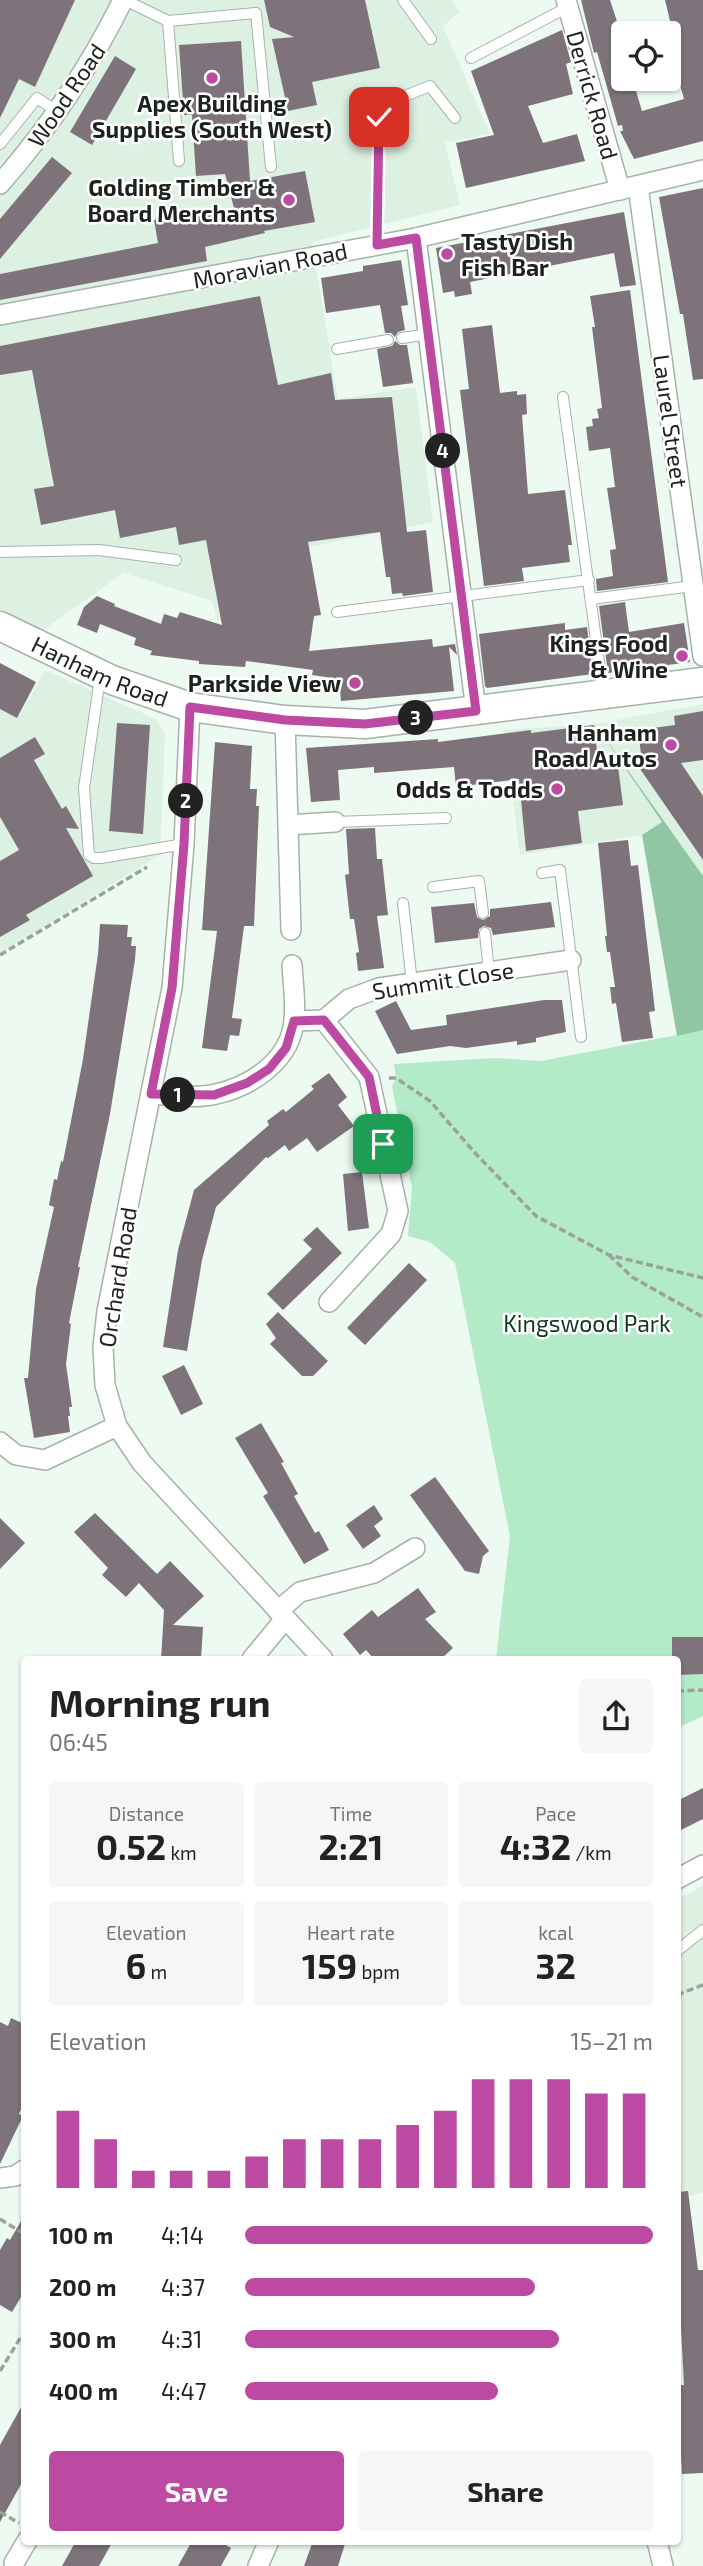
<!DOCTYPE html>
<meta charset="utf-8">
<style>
:root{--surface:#fff;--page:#f6f6f6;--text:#222;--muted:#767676;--accent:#bc49a2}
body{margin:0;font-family:"Exo 2",sans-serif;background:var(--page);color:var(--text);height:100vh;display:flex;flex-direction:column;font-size:26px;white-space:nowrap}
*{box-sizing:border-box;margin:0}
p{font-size:23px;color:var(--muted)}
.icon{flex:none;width:38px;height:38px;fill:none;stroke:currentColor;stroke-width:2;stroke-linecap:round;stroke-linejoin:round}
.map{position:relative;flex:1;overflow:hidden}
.details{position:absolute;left:21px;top:1656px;width:660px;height:889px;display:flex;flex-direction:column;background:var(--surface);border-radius:7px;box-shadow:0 2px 5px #0004}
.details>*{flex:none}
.fabs{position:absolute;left:611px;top:21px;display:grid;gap:14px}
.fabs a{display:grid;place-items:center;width:70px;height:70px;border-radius:7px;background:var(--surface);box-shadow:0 2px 5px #0004;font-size:35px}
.pin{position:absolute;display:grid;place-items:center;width:60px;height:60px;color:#fff;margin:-30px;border-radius:14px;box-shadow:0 4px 10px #0006}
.km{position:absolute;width:35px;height:35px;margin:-18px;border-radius:50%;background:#222;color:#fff;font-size:19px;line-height:35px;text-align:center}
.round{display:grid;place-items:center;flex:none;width:74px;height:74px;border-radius:7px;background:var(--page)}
.headline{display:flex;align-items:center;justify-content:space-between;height:119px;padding:0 28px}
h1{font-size:38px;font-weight:700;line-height:52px}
.metrics{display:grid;grid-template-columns:repeat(3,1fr);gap:10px;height:119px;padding:7px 28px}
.metrics div{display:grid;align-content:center;border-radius:7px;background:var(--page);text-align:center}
.metrics b{font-size:35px;font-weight:700}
.metrics small{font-size:19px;font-weight:400}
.metrics p{font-size:19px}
.chart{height:196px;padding:14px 28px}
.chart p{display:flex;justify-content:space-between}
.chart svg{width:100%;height:126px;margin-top:7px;stroke:var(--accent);stroke-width:6}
.button{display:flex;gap:14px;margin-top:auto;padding:14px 28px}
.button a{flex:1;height:80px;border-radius:7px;background:var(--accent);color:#fff;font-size:28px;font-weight:700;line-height:80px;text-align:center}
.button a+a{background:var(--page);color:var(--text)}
ul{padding:0 28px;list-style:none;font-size:23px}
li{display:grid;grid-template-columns:112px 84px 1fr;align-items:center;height:52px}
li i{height:18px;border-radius:9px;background:var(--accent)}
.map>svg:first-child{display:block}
.built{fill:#ddf1e3}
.green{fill:#b3eac7}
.forest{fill:#90c6a4}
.building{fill:#7e737b}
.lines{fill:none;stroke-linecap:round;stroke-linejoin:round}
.lane-casing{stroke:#a6b2aa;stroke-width:12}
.street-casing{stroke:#a6b2aa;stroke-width:22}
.secondary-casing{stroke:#a6b2aa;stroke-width:31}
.path{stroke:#99a29b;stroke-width:3.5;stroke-dasharray:7 3.5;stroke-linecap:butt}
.lane{stroke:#fff;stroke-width:10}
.street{stroke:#fff;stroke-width:19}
.secondary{stroke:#fff;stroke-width:28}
.route-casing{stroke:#fff;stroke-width:14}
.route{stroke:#bc49a2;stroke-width:9}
.poi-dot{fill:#bc49a2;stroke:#fff;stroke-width:2.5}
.labels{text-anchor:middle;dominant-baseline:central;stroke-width:5;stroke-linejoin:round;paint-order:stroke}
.street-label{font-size:23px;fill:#1e221f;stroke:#fff}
.poi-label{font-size:23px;font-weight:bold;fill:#1e221f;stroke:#fff;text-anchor:end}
.park-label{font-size:23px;fill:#0e3a23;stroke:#fff}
</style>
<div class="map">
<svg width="703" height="2566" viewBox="0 0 703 2566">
<rect width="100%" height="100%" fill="#edfaf1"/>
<g class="built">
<path d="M 0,0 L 452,0 L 460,12 L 443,26 L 490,134 L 445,143 L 460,205 L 312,242 L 338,399 L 416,387 L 433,522 L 305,548 L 317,618 L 266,627 L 217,620 L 212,601 L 124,573 L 43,630 L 0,610 Z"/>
<path d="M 45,670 L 156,719 L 165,734 L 160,855 L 0,953 L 0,707 L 20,715 Z"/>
<path d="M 703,704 L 703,876 L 620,760 L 662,822 L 642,835 L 520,855 L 504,730 L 595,724 Z"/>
<path d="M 703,1886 L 703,2192 L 677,2200 L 677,1899 Z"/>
</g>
<path class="green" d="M 703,1030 L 703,1716 L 677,1728 L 677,1659 L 496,1659 L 510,1536 L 455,1263 L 430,1242 L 408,1236 L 412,1188 L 392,1086 L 396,1078 L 394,1064 L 495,1058 L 541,1061 Z"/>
<path class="forest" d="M 595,724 L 703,876 L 703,1030 L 677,1036 L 642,835 L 662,822 Z"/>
<g class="building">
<path d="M 0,0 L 75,0 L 35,87 L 19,79 L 0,118 Z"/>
<path d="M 264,0 L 365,0 L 380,68 L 312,82 L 317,105 L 288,111 L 272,39 L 294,37 L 270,27 Z"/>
<path d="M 581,0 L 610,0 L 623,40 L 623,79 L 661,79 L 661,83 L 636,91 L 642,111 L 684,99 L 668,42 L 665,26 L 671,25 L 665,0 L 703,0 L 703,141 L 634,159 L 620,131 L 623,131 L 622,125 L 618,126 L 597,52 L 594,53 Z"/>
<path d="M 562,30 L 571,62 L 566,64 L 573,94 L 528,106 L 543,143 L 577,134 L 585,161 L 466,188 L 456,143 L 494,135 L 471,71 Z"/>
<path d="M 241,41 L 250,181 L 305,171 L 315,222 L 264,231 L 265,233 L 205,247 L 207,261 L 0,300 L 0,274 L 158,243 L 154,220 L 191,215 L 192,217 L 234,208 L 225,174 L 196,176 L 192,115 L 184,115 L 179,45 Z"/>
<path d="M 115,56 L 136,69 L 92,145 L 70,132 Z"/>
<path d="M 52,157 L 72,173 L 0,259 L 0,219 Z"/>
<path d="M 703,188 L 703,379 L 693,380 L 683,314 L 680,314 L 659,197 Z"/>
<path d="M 624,212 L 636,285 L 620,287 L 614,253 L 470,282 L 472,294 L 455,297 L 454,291 L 443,293 L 436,248 Z"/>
<path d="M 401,260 L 408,305 L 401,306 L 405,330 L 398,332 L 395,337 L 391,333 L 385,333 L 380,305 L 326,313 L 321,278 L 363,271 L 363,266 Z"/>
<path d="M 630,290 L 668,582 L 597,591 L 596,579 L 613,576 L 610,550 L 616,549 L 607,488 L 615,487 L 610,448 L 589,451 L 586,427 L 593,426 L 592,419 L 599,418 L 597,409 L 602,408 L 592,327 L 595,327 L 590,296 Z"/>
<path d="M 260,296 L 278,385 L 331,373 L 335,400 L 392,397 L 407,532 L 426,530 L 433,592 L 403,596 L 402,593 L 392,594 L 390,577 L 386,577 L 380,532 L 308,542 L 321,615 L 314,616 L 309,651 L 432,639 L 433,647 L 455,644 L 457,655 L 449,647 L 454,691 L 341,701 L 339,679 L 312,675 L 313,670 L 246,661 L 245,667 L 199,664 L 199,661 L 150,655 L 152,651 L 134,645 L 136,638 L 100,624 L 97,633 L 77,625 L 84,607 L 97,596 L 115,604 L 114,606 L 161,624 L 164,614 L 177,618 L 180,612 L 222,625 L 206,540 L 179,545 L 176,527 L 120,538 L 115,510 L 41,525 L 34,489 L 54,486 L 32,370 L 0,375 L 0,346 Z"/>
<path d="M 492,325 L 500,393 L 517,391 L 517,395 L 526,394 L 527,414 L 522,415 L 528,494 L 565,490 L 572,545 L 568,545 L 570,562 L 522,568 L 524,581 L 484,586 L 460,390 L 469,389 L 462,329 Z"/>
<path d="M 395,341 L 400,345 L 407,345 L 413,383 L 383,387 L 377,349 L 392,346 Z"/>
<path d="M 625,602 L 629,632 L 684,623 L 690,662 L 608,673 L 599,606 Z"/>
<path d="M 565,623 L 565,630 L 587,627 L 593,674 L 487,688 L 485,686 L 479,634 Z"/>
<path d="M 0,663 L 36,682 L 17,718 L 0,709 Z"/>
<path d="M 703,711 L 703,760 L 681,763 L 703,796 L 703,860 L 636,763 L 642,762 L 638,730 L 675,725 L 674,716 Z"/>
<path d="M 117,723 L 150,725 L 143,834 L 109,831 Z"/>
<path d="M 594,725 L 599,768 L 618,766 L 623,805 L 578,811 L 582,843 L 526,851 L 519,779 L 456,787 L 454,767 L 374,773 L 374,767 L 338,770 L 340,800 L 311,802 L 306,748 L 438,739 L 438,742 L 531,730 L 531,733 Z"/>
<path d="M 35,737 L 45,754 L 34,760 L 62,809 L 66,806 L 79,829 L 66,828 L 93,876 L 26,915 L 30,920 L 0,937 L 0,861 L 19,850 L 0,817 L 0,758 Z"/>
<path d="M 215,742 L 252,746 L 250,789 L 257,789 L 256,806 L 259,806 L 254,926 L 244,926 L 232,1018 L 242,1019 L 239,1036 L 230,1035 L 227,1051 L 202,1048 L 217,931 L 202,930 Z"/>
<path d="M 375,828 L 377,859 L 382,859 L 388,915 L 377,916 L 384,968 L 358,971 L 356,953 L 359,952 L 354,919 L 350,919 L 345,875 L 349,874 L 346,829 Z"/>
<path d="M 628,840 L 631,866 L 638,865 L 655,1011 L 649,1012 L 653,1038 L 622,1042 L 616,1003 L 612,1004 L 610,987 L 615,987 L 610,952 L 607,952 L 605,936 L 607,936 L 598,843 Z"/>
<path d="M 551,902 L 555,927 L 493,935 L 491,928 L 484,926 L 479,929 L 478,938 L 435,943 L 431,907 L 474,903 L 477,917 L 483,920 L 490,916 L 490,909 Z"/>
<path d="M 100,924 L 128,925 L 127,937 L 132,937 L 131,946 L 136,946 L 135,960 L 110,1114 L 78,1267 L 80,1267 L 69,1323 L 71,1324 L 66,1364 L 72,1407 L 69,1407 L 70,1416 L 68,1416 L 70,1432 L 34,1438 L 24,1378 L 28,1378 L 36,1289 L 54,1207 L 49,1205 L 54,1179 L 57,1180 L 61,1161 L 63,1162 L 83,1059 L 98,954 Z"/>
<path d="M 544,1000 L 562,1000 L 566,1032 L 536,1038 L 536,1042 L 517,1045 L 517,1041 L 466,1048 L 450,1046 L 397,1054 L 375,1011 L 396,1001 L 411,1030 L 447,1025 L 446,1015 Z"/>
<path d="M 329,1073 L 347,1097 L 338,1105 L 354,1126 L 317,1152 L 307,1138 L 289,1151 L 285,1145 L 268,1158 L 266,1157 L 216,1207 L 202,1260 L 187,1351 L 163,1347 L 178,1250 L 194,1190 L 269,1125 L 267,1121 L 283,1109 L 286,1112 L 314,1089 L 311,1086 Z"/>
<path d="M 362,1172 L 369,1228 L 348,1231 L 343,1174 Z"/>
<path d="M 317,1227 L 342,1253 L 283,1310 L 267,1294 L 312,1249 L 303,1240 Z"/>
<path d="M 409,1263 L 427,1280 L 365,1345 L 347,1328 Z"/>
<path d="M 278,1312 L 328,1361 L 313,1376 L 302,1376 L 270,1344 L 276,1338 L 266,1324 Z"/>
<path d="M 184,1365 L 203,1404 L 181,1415 L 162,1376 Z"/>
<path d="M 261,1423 L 284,1462 L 281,1463 L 298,1494 L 294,1496 L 315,1533 L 319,1531 L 329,1550 L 304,1564 L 263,1496 L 268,1493 L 235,1438 Z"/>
<path d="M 435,1477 L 489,1551 L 483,1556 L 479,1574 L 465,1571 L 410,1495 Z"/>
<path d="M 374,1505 L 383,1519 L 374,1526 L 381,1536 L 363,1549 L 346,1525 Z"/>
<path d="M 95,1513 L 157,1574 L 170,1561 L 204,1596 L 173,1625 L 203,1627 L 201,1659 L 161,1659 L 164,1610 L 139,1583 L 126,1597 L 102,1575 L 108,1568 L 74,1532 Z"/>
<path d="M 0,1518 L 25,1543 L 0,1569 Z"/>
<path d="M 418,1588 L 436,1612 L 425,1619 L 453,1648 L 441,1659 L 374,1659 L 366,1650 L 360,1655 L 343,1634 L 372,1610 L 378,1617 Z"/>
<path d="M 672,1637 L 703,1637 L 703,1674 L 677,1675 L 677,1659 L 672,1659 Z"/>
<path d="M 703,1788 L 703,1819 L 677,1832 L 677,1801 Z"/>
<path d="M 11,2018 L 24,2024 L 24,2102 L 19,2114 L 23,2116 L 0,2164 L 0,2022 L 8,2026 Z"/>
<path d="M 688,2191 L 698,2270 L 703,2270 L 703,2473 L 682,2474 L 677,2387 L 677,2385 L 684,2385 L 677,2248 L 677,2192 Z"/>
<path d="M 24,2216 L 24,2292 L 12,2312 L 0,2305 L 0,2250 L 7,2238 L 10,2240 Z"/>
<path d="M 24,2402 L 24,2479 L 0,2522 L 0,2445 Z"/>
<path d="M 76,2541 L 113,2541 L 99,2566 L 62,2566 Z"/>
<path d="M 192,2541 L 219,2541 L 231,2548 L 221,2566 L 178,2566 Z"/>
<path d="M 313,2541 L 346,2541 L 338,2566 L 304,2566 Z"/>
</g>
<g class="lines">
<g class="lane-casing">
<g id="lane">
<path d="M 125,0 L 168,21 L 179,161"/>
<path d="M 403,0 L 431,39"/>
<path d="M 168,21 L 256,13 L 271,167"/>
<path d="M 471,58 L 568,7"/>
<path d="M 0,144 L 37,98 L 58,112"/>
<path d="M 377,245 L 379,109 L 387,103 L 430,86 L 455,118"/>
<path d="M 402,338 L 429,334"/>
<path d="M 337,349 L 388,340"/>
<path d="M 563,397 L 603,691"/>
<path d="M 0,552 L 99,550 L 176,560"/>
<path d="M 591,599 L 693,586"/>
<path d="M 337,612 L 589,580"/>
<path d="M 100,678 L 84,788 L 89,855 L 94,858 L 101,858 L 184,844"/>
<path d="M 335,822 L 446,818"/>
<path d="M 542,873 L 560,870 L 581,1037"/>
<path d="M 433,887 L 479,881 L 483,913"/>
<path d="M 403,903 L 412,983"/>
<path d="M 485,933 L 489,972"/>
<path d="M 677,1951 L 703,1930"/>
</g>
</g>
<g class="street-casing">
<g id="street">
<path d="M 566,0 L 620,190"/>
<path d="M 0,184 C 49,128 90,67 123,0"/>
<path d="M 638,186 L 703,656"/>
<path d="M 416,238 L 476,711"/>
<path d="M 0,315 L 416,238 L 703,170"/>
<path d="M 190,707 L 184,844 L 172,988 L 107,1311 L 103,1347 L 105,1385 L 117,1426 L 142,1463 L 323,1659"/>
<path d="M 285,720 L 291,930"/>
<path d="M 288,825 L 335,822"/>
<path d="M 324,1020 L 349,999 L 379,988 L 571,960"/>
<path d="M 294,1021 L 324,1020 L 369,1077 L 398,1211 L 391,1234 L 329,1302"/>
<path d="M 151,1094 C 171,1095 197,1099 216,1094 C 252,1086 291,1060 294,1020 C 296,1002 293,983 292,965"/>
<path d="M 0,1442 L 16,1455 L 45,1460 L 117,1426"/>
<path d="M 278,1611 L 300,1592 L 374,1573 L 415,1548"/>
<path d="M 252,1659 L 285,1619"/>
<path d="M 677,1879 L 703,1865"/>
<path d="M 0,2178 L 15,2176 L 24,2170"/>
<path d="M 657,2541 L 663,2566"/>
<path d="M 14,2563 L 27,2541"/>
<path d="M 258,2566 L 269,2541"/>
</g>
</g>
<g class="secondary-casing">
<g id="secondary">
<path id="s1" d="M 0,626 L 112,680 L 190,707 L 285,720 L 365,724 L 703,682"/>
</g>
</g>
<g class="path">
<path d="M 0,955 L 147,867"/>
<path d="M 389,1078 L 396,1078 L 430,1101 L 475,1153 L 536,1216 L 609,1255 L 703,1278"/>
<path d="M 609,1255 L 632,1277 L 703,1317"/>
<path d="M 677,1691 L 703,1690"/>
<path d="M 677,1995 L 703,1985"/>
<path d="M 677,2010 L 680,1995"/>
<path d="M 0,2219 L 24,2234"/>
<path d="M 0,2371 L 24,2332"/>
<path d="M 0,2512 L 19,2523"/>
</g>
<use href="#lane" class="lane"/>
<use href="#street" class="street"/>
<use href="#secondary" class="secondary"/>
</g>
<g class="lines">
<g class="route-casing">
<path id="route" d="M 379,117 L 377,245 L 416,238 L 476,711 L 365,724 L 285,720 L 190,707 L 184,844 L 172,988 L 151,1094 L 214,1095 L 247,1083 L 269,1069 L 286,1048 L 294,1021 L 324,1020 L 369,1077 L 383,1144"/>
</g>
<use href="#route" class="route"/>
</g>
<g class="poi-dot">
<circle cx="212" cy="78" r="7"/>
<circle cx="289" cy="200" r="7"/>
<circle cx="447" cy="254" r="7"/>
<circle cx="682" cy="656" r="7"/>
<circle cx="355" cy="683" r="7"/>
<circle cx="671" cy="745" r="7"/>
<circle cx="557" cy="789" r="7"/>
</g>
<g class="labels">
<g class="street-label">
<text transform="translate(66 95) rotate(-56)">Wood Road</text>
<text transform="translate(593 95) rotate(74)">Derrick Road</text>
<text transform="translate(270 265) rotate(-11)">Moravian Road</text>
<text transform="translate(671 421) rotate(82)">Laurel Street</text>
<text stroke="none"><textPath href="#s1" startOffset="110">Hanham Road</textPath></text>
<text transform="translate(443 980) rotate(-9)">Summit Close</text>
<text transform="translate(117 1277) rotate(-81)">Orchard Road</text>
</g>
<g class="poi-label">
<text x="212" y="103" text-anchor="middle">Apex Building<tspan x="212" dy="26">Supplies (South West)</tspan></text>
<text x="275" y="187">Golding Timber &amp;<tspan x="275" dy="26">Board Merchants</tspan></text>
<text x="461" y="241" text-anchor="start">Tasty Dish<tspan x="461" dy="26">Fish Bar</tspan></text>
<text x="668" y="643">Kings Food<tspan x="668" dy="26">&amp; Wine</tspan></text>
<text x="341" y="683">Parkside View</text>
<text x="657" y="732">Hanham<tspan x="657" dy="26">Road Autos</tspan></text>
<text x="543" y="789">Odds &amp; Todds</text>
</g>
<g class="park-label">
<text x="587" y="1323">Kingswood Park</text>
</g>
</g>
</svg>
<div class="fabs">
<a><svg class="icon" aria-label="locate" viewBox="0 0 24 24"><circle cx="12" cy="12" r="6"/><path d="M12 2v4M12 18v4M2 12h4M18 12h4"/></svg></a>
</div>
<div class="pin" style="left:383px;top:1144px;background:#1e9e55"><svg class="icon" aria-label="arrive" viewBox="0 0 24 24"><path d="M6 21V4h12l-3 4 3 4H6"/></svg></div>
<div class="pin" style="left:379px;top:117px;background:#d93025"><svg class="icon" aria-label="check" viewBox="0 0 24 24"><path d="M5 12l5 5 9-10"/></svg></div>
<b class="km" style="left:178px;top:1095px">1</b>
<b class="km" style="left:186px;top:801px">2</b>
<b class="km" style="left:416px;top:718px">3</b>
<b class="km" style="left:443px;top:451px">4</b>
<section class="details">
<div class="headline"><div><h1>Morning run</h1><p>06:45</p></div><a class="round"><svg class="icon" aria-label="share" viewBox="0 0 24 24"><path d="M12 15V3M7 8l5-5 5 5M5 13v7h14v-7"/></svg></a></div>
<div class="metrics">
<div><p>Distance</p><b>0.52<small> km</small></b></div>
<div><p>Time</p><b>2:21</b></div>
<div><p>Pace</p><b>4:32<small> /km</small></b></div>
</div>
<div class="metrics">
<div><p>Elevation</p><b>6<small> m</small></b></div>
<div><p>Heart rate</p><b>159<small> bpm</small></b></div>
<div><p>kcal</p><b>32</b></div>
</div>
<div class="chart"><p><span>Elevation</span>15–21 m</p>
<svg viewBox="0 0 160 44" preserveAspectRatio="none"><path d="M5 44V17M15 44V27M25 44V38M35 44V38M45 44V38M55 44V33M65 44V27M75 44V27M85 44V27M95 44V22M105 44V17M115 44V6M125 44V6M135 44V6M145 44V11M155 44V11"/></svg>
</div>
<ul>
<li><b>100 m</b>4:14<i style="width:100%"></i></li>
<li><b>200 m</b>4:37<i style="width:71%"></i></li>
<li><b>300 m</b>4:31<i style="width:77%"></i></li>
<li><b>400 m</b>4:47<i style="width:62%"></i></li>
</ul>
<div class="button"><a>Save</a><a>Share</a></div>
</section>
</div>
